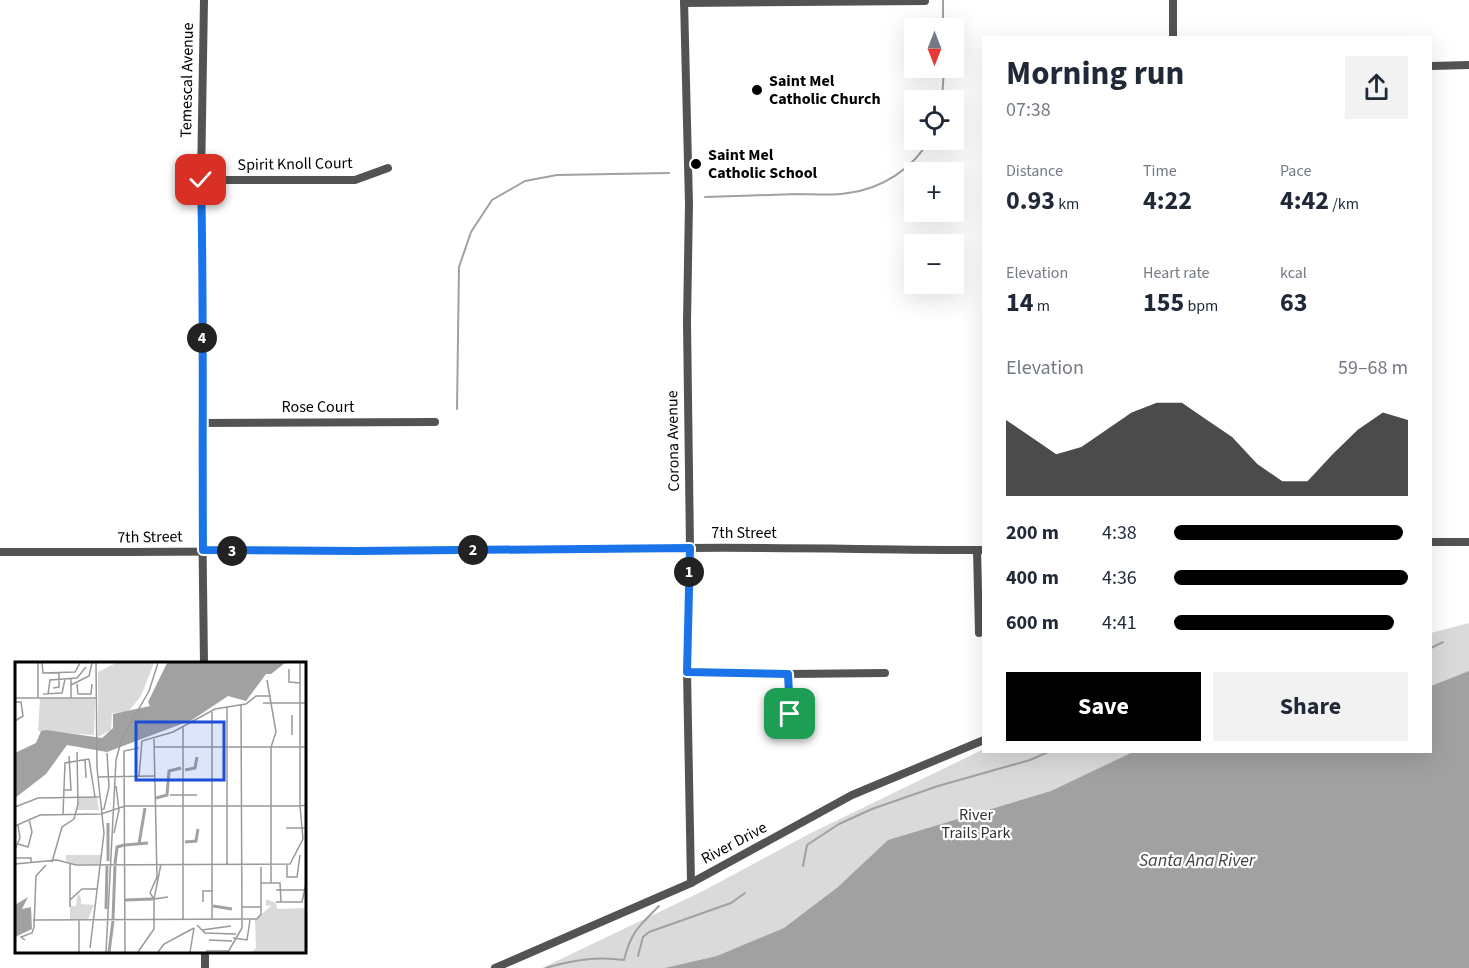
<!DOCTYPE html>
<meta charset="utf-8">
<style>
:root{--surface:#fff;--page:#f2f2f3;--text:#1f2937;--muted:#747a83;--accent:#000}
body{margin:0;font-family:"Source Sans 3",sans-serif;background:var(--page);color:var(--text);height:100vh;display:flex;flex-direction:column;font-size:22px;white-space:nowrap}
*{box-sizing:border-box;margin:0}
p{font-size:20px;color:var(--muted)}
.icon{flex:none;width:33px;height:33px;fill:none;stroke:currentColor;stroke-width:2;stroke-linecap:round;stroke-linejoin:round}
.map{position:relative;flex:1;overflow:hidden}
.details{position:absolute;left:982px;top:36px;width:450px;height:717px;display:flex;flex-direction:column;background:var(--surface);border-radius:0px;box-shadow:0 6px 24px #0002}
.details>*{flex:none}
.needle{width:39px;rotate:180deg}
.tools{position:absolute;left:904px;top:18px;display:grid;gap:12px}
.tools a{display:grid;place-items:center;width:60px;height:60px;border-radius:0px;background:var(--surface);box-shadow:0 6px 24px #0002;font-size:30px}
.pin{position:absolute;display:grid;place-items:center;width:51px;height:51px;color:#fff;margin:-26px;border-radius:12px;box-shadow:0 3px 9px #0006}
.km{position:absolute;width:30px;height:30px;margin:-15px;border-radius:50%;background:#222;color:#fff;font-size:16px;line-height:30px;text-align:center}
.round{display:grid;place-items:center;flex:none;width:63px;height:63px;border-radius:0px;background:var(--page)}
.headline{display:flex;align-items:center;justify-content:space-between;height:102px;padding:0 24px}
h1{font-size:33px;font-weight:700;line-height:45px}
.metrics{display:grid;grid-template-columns:repeat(3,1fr);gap:9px;height:102px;padding:6px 24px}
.metrics div{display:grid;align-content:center}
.metrics b{font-size:26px;font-weight:700}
.metrics small{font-size:16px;font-weight:400}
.metrics p{font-size:16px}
.chart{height:168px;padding:12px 24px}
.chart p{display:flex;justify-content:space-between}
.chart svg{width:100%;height:108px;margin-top:6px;fill:var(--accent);opacity:.7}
.button{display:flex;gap:12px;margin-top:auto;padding:12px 24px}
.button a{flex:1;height:69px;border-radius:0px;background:var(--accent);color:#fff;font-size:24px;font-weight:700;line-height:69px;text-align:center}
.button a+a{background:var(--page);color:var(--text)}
ul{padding:0 24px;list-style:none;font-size:20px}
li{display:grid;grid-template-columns:96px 72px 1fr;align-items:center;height:45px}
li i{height:15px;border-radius:8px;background:var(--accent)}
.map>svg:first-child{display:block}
.green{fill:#dadada}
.water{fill:#a1a1a1}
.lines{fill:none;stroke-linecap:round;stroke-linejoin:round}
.stream{stroke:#a1a1a1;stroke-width:2}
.minor{stroke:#535353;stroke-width:8}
.route-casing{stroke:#fff;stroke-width:12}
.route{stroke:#1a73e8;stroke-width:8}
.poi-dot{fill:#000;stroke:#fff;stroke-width:2}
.labels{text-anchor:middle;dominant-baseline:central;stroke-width:4.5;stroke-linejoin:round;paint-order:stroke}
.street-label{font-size:16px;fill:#000;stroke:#fff}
.poi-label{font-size:16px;font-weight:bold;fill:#000;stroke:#fff;text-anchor:start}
.park-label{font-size:16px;fill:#313131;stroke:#fff}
.water-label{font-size:18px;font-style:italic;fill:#424242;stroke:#fff}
.inset-river{fill:none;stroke:#a1a1a1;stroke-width:3}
.inset-road{fill:none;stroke:#999;stroke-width:1.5}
.view{fill:#1d4ed8;fill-opacity:0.15;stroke:#1d4ed8;stroke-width:3}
.inset-edge{fill:none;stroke:#000;stroke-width:3}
</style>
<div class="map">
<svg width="1469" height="968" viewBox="0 0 1469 968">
<rect width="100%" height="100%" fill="#fff"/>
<g class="green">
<path d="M 1469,623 L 1469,715 L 1431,722 L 1431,633 Z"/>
<path d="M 984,749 L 984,752 L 1305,752 L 711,968 L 542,968 L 701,892 L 809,834 Z"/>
</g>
<path class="water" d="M 1469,671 L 1469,968 L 665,968 L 717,956 L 784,928 L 838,887 L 888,840 L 1051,791 L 1133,752 L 1431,752 L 1431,686 Z"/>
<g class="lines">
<g class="stream">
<path d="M 943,0 L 943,28"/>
<path d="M 942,100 L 944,68"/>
<path d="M 705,197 C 736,196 766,195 797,194 C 814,194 831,196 848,193 C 881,189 913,169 929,140"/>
<path d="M 457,409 L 459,267 L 471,232 L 492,200 L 525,181 L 557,175 L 669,173"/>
<path d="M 1431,648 L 1443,642"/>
<path d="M 803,866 L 807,845 L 839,824 L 872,809 L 938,786 L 1030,760 L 1048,752"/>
<path d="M 638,956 L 643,937 L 649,932 L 731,903 L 745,893"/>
<path d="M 546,968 C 571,960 598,956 624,960 C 631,932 639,926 659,906"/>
</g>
<g class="minor">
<path d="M 204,0 L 201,180 L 203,275 L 201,423 L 204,664"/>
<path d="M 684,0 L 689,204 L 687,322 L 690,548 L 687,672 L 691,883"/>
<path d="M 1173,0 L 1173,38"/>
<path d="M 684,3 L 925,1"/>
<path d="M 1431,66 L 1469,65"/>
<path d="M 201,180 L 355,180 L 388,168"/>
<path d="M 201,423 L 435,422"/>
<path d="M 1431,542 L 1469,542"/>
<path d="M 977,550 L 979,633"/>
<path d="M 0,552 C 229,553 458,549 687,548 C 786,547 885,550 984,550"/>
<path d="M 687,672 L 788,674 L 885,673"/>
<path d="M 788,674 L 790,714"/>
<path d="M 205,968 L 205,952"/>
<path d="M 495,968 L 691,883 L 852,795 L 984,740"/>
</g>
</g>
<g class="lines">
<g class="route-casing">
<path id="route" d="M 201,180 C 204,303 202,427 203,550 L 357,551 L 690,548 L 687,672 L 788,674 L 790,714"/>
</g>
<use href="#route" class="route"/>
</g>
<g class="poi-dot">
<circle cx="757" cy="90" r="6"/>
<circle cx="696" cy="164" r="6"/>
</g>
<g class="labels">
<g class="street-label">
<text transform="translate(187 80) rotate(-89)">Temescal Avenue</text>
<text transform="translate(295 164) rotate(-1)">Spirit Knoll Court</text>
<text x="318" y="407">Rose Court</text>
<text transform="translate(673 441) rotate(-91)">Corona Avenue</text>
<text x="744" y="533">7th Street</text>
<text transform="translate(150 537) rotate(-1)">7th Street</text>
<text transform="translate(734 843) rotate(-28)">River Drive</text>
</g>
<g class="poi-label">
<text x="769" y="81">Saint Mel<tspan x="769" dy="18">Catholic Church</tspan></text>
<text x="708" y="155">Saint Mel<tspan x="708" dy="18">Catholic School</tspan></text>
</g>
<g class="park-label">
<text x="976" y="815">River<tspan x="976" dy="18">Trails Park</tspan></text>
</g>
<g class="water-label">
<text x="1197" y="860">Santa Ana River</text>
</g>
</g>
<g transform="translate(15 662)">
<rect width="291" height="291" fill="#fff"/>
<path d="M 101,1 L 139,1 L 126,34 L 113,50 L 97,51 L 96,68 L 83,75 L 83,10 ZM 25,36 L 80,37 L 79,73 L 23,69 ZM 64,136 L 82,136 L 84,148 L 61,148 ZM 51,193 L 86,193 L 84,202 L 58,202 L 51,199 ZM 63,231 L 66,236 L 66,242 L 79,243 L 73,257 L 55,257 L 55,239 L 56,244 L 61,244 ZM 251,237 L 261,241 L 262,247 L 291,246 L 291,290 L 237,290 L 241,286 L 240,258 L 257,243 L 251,244 Z" fill="#dadada"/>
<path d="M 152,1 L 270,1 L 256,12 L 251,12 L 231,39 L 213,34 L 177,58 L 92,90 L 52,83 L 31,112 L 0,136 L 0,91 L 21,81 L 26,69 L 31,68 L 87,76 L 98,66 L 98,52 L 135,44 L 133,40 ZM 13,235 L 7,247 L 16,245 L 17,267 L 0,275 L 0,243 Z" fill="#a1a1a1"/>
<path class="inset-river" d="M 170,108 L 180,106 L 182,95M 141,136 L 152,133 L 154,109 L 166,106M 93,161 L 93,199M 170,180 L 181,179 L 183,167M 124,182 L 130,146M 110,183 L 133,181M 100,202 L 102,185 L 109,183M 110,238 L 138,237M 198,244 L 217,247M 91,247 L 92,204M 98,257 L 100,204M 94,290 L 98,259"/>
<path class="inset-road" d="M 23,1 L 23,36M 27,1 L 28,11 L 60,10 L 65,1M 274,7 L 274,20 L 285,21 L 285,1M 56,17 L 56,36M 252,18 L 261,70 L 256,85 L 256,221M 62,22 L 63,32 L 76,32 L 77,22M 56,23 L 74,14 L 77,1M 38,26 L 44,25 L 44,11M 28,32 L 47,31 L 50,17M 33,32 L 35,18 L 62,16 L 71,5M 0,36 L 82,36M 0,40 L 6,40 L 8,54 L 0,59M 248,41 L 291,41M 212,45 L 212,202M 197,50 L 197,258M 168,65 L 168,258M 277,73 L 277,53M 139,85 L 291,85M 70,97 L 71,116M 74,97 L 80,135M 124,114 L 127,79 L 158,70 L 200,47 L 231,42 L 241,34 L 256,34M 83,115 L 139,114M 48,128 L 56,128 L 54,94M 155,133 L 182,133M 0,145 L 23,136 L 84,135M 86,148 L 89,147 L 94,125 L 92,91M 48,152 L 50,101 L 74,97M 0,164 L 25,153 L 86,152 L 110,144 L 285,144 L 285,21M 271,166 L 291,166M 99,171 L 104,148 L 101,124M 3,182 L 13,185 L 17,170 L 14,157M 0,187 L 5,176 L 3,163M 0,196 L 16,196 L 16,201M 37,200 L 47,165 L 59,157 L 63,142 L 62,90M 55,201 L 55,245M 0,202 L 42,198 L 61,203 L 275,202 L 288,177 L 285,144 L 291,143M 146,202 L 139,237 L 153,235M 272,203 L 272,215 L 282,215 L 285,193M 246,221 L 265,221 L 266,240M 261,228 L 289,228M 55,238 L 67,227 L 82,227M 188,240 L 188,229 L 198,229M 261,240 L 287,240 L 291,221M 227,245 L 246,245M 18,258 L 242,257 L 246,252 L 246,205M 64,258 L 64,290M 182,263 L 190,271 L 221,272M 187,268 L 216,264M 218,276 L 232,278 L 235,258M 10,278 L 6,275 L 17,271 L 19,265 L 21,214 L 31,203M 194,278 L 217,279M 75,286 L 89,171 L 82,106 L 81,1M 191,289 L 213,289M 91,290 L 101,98 L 107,76 L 134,29 L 143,1M 110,290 L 109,89 L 124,86M 123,290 L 139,267 L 139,237 L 135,231 L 142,215 L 139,77M 143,290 L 149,282 L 179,266M 175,290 L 179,266M 213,290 L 227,266 L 226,43"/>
<path class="view" d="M 121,60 L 209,60 L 209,118 L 121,118 Z"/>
<rect width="291" height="291" class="inset-edge"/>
</g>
</svg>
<div class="tools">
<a><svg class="needle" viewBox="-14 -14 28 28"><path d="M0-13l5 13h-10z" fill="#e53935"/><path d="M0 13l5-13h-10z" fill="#747a83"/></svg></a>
<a><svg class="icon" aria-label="locate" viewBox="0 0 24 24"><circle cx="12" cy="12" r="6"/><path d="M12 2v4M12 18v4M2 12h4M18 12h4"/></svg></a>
<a>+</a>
<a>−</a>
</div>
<div class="pin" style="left:790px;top:714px;background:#1e9e55"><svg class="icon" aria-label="arrive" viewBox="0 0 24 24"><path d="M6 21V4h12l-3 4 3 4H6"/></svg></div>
<div class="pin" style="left:201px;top:180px;background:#d93025"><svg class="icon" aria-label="check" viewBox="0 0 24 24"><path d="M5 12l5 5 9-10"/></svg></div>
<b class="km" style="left:689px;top:572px">1</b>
<b class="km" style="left:473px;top:550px">2</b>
<b class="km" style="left:232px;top:551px">3</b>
<b class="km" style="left:202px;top:338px">4</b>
<section class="details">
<div class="headline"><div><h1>Morning run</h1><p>07:38</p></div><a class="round"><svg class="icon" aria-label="share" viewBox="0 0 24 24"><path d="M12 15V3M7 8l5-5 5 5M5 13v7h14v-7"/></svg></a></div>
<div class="metrics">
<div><p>Distance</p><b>0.93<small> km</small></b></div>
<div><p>Time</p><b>4:22</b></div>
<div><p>Pace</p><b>4:42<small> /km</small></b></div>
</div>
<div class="metrics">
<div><p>Elevation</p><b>14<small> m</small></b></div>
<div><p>Heart rate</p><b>155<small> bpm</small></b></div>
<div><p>kcal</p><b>63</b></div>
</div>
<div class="chart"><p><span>Elevation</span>59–68 m</p>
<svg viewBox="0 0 160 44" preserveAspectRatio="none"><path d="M0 44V13L10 20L20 27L30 24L40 17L50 10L60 6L70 6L80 13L90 20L100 31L110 38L120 38L130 27L140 17L150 10L160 13V44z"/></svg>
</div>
<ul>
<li><b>200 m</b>4:38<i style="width:98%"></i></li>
<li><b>400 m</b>4:36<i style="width:100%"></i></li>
<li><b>600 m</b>4:41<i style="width:94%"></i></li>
</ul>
<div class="button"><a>Save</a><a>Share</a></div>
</section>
</div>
